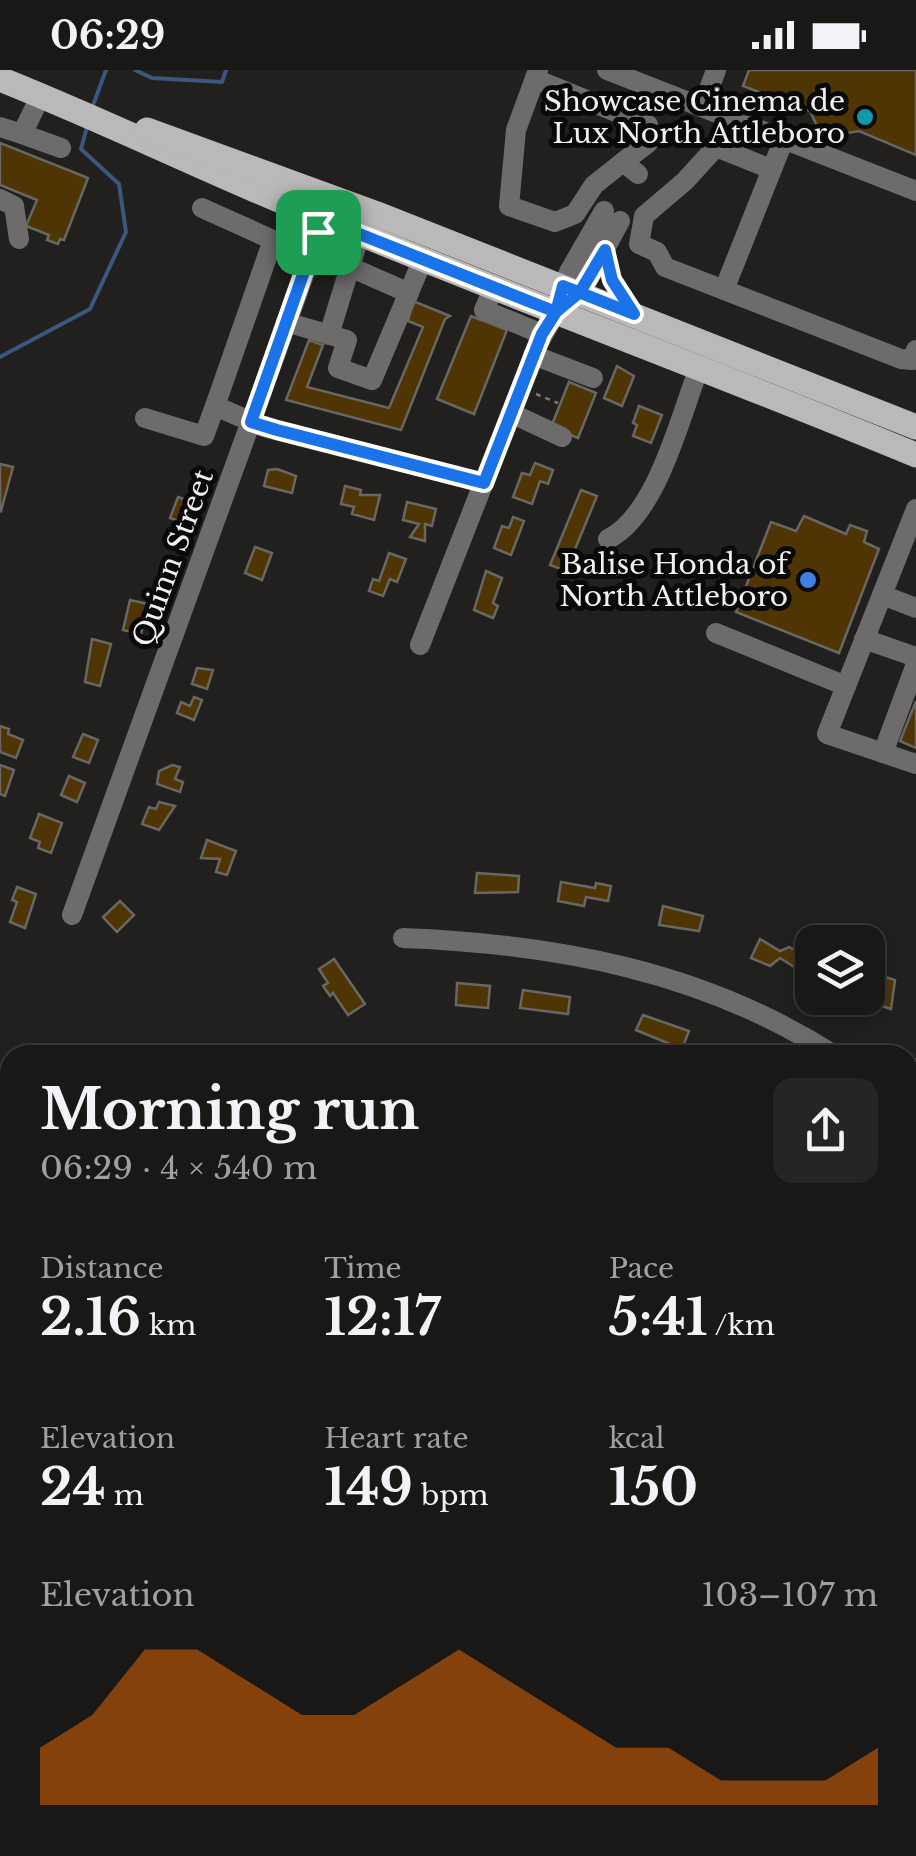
<!DOCTYPE html>
<meta charset="utf-8">
<style>
:root{--surface:#191816;--page:#262523;--text:#f1f3f6;--muted:#9fa0a1;--line:#373735;--accent:#b45309}
body{margin:0;font-family:"Libre Baskerville",serif;background:var(--page);color:var(--text);height:100vh;display:flex;flex-direction:column;font-size:38px;white-space:nowrap}
*{box-sizing:border-box;margin:0}
p{font-size:32px;color:var(--muted)}
.icon{flex:none;width:55px;height:55px;fill:none;stroke:currentColor;stroke-width:2;stroke-linecap:round;stroke-linejoin:round}
.map{position:relative;flex:1;overflow:hidden}
.drawer{position:absolute;left:0px;top:975px;width:918px;height:812px;display:flex;flex-direction:column;background:var(--surface);border-radius:30px 30px 0 0;box-shadow:0 5px 15px #0003,0 0 0 2px var(--line)}
.drawer>*{flex:none}
.tools{position:absolute;left:795px;top:855px;display:grid;gap:20px}
.tools a{display:grid;place-items:center;width:90px;height:90px;border-radius:20px;background:var(--surface);box-shadow:0 5px 15px #0003,0 0 0 2px var(--line);font-size:50px}
.pin{position:absolute;display:grid;place-items:center;width:85px;height:85px;color:#fff;margin:-42px;border-radius:20px;box-shadow:0 5px 15px #0006}
.round{display:grid;place-items:center;flex:none;width:105px;height:105px;border-radius:20px;background:var(--page)}
.headline{display:flex;align-items:center;justify-content:space-between;height:170px;padding:0 40px}
h1{font-size:55px;font-weight:800;line-height:75px}
.stats{display:grid;grid-template-columns:repeat(3,1fr);gap:15px;height:170px;padding:10px 40px}
.stats div{display:grid;align-content:center}
.stats b{font-size:50px;font-weight:800}
.stats small{font-size:28px;font-weight:400}
.stats p{font-size:28px}
.chart{height:280px;padding:20px 40px}
.chart p{display:flex;justify-content:space-between}
.chart svg{width:100%;height:180px;margin-top:10px;fill:var(--accent);opacity:.7}
.status{display:flex;justify-content:space-between;align-items:center;height:70px;padding:0 50px;background:var(--surface);direction:ltr}
.status svg{height:28px;fill:currentColor}
.map>svg:first-child{display:block}
.lines{fill:none;stroke-linecap:round;stroke-linejoin:round}
.stream{stroke:#3b577d;stroke-width:4}
.building{fill:#503504;stroke:#686764;stroke-width:2.5}
.path{stroke:#7d7c7a;stroke-width:2.5;stroke-dasharray:5 5;stroke-linecap:butt}
.minor{stroke:#6d6b6c;stroke-width:20}
.major{stroke:#bbb8b9;stroke-width:25}
.route-casing{stroke:#fff;stroke-width:20}
.route{stroke:#1a73e8;stroke-width:12}
.culture-dot{fill:#0f9aa8;stroke:#0a0909;stroke-width:4}
.shop-dot{fill:#3f7fe0;stroke:#0a0909;stroke-width:4}
.labels{text-anchor:middle;dominant-baseline:central;stroke-width:10;stroke-linejoin:round;paint-order:stroke}
.poi-label{font-size:28px;fill:#f2f1f0;stroke:#0a0909;text-anchor:end}
.street-label{font-size:28px;fill:#f2f1f0;stroke:#0a0909}
</style>
<div class="status"><b>06:29</b><svg viewBox="0 0 49 12"><path d="M0 12V9h3v3zM5 12V6h3v6zM10 12V3h3v9zM15 12V0h3v12zM26 1h20v11H26zM47 4h2v5h-2z"/></svg></div>
<div class="map">
<svg width="916" height="1786" viewBox="0 0 916 1786">
<rect width="100%" height="100%" fill="#21201e"/>
<g class="lines">
<g class="stream">
<path d="M 135,0 L 152,8 L 222,12 L 226,0"/>
<path d="M 92,38 L 106,0"/>
<path d="M 0,287 L 90,239 L 126,162 L 119,114 L 81,79 L 87,57"/>
</g>
</g>
<g class="building">
<path d="M 749,0 L 916,0 L 916,85 L 859,61 L 841,64 L 839,69 L 820,61 L 822,55 L 816,54 L 810,41 L 743,16 Z"/>
<path d="M 0,73 L 88,108 L 64,170 L 60,169 L 58,174 L 47,170 L 49,165 L 26,156 L 37,130 L 0,115 Z"/>
<path d="M 413,231 L 450,246 L 445,249 L 401,360 L 286,330 L 309,270 L 323,275 L 307,317 L 389,338 L 423,257 L 408,251 Z"/>
<path d="M 471,246 L 507,260 L 474,344 L 437,329 Z"/>
<path d="M 617,296 L 634,306 L 622,336 L 604,328 Z"/>
<path d="M 569,312 L 596,323 L 578,368 L 551,357 Z"/>
<path d="M 639,336 L 662,345 L 651,373 L 633,366 L 637,355 L 633,353 Z"/>
<path d="M 535,393 L 553,400 L 548,414 L 540,411 L 532,434 L 513,427 L 522,403 L 530,405 Z"/>
<path d="M 0,394 L 13,397 L 1,441 L 0,440 Z"/>
<path d="M 277,399 L 296,406 L 292,423 L 264,416 L 268,400 Z"/>
<path d="M 345,416 L 361,420 L 360,425 L 380,425 L 374,450 L 352,444 L 354,437 L 341,434 Z"/>
<path d="M 581,420 L 597,426 L 566,501 L 550,495 Z"/>
<path d="M 178,427 L 195,433 L 191,445 L 197,447 L 194,457 L 170,448 Z"/>
<path d="M 407,432 L 436,439 L 432,456 L 425,454 L 425,471 L 410,467 L 419,454 L 403,450 Z"/>
<path d="M 804,446 L 846,464 L 850,455 L 867,461 L 864,472 L 879,479 L 839,583 L 736,542 L 771,452 L 796,461 Z"/>
<path d="M 513,447 L 524,451 L 511,485 L 494,478 L 502,456 L 509,458 Z"/>
<path d="M 255,477 L 272,483 L 262,510 L 245,503 Z"/>
<path d="M 389,483 L 406,489 L 397,512 L 390,509 L 383,526 L 369,521 L 373,509 L 379,511 Z"/>
<path d="M 486,501 L 502,508 L 493,533 L 498,536 L 493,548 L 474,540 Z"/>
<path d="M 130,530 L 148,534 L 141,564 L 123,560 Z"/>
<path d="M 92,569 L 111,574 L 100,616 L 85,612 Z"/>
<path d="M 197,598 L 213,600 L 207,619 L 192,614 Z"/>
<path d="M 194,627 L 202,630 L 194,650 L 177,643 L 181,632 L 190,636 Z"/>
<path d="M 916,631 L 916,678 L 900,671 Z"/>
<path d="M 0,656 L 9,659 L 8,664 L 23,670 L 16,688 L 0,682 Z"/>
<path d="M 83,664 L 98,670 L 89,693 L 73,687 Z"/>
<path d="M 0,695 L 14,700 L 5,726 L 0,724 Z"/>
<path d="M 172,695 L 180,697 L 175,709 L 183,712 L 180,722 L 157,714 L 159,701 Z"/>
<path d="M 69,706 L 85,713 L 77,732 L 61,725 Z"/>
<path d="M 159,732 L 175,736 L 159,760 L 142,754 L 149,737 L 156,739 Z"/>
<path d="M 39,744 L 62,753 L 51,783 L 38,778 L 40,772 L 30,768 Z"/>
<path d="M 207,770 L 236,781 L 227,805 L 216,802 L 220,789 L 201,788 Z"/>
<path d="M 477,803 L 519,806 L 518,822 L 475,823 Z"/>
<path d="M 561,812 L 595,818 L 596,813 L 611,816 L 608,831 L 586,827 L 584,836 L 558,831 Z"/>
<path d="M 17,817 L 36,824 L 25,858 L 10,852 L 17,832 L 12,830 Z"/>
<path d="M 120,831 L 134,845 L 117,862 L 103,847 Z"/>
<path d="M 663,836 L 703,846 L 699,861 L 659,855 Z"/>
<path d="M 760,869 L 780,881 L 789,877 L 806,885 L 799,900 L 780,888 L 770,896 L 751,888 Z"/>
<path d="M 334,889 L 365,934 L 348,945 L 333,923 L 330,926 L 323,916 L 328,913 L 319,899 Z"/>
<path d="M 876,904 L 895,910 L 891,939 L 866,931 L 868,911 L 874,913 Z"/>
<path d="M 457,913 L 490,916 L 488,938 L 456,935 Z"/>
<path d="M 523,920 L 570,927 L 568,944 L 520,938 Z"/>
<path d="M 643,945 L 689,961 L 682,979 L 636,960 Z"/>
<path d="M 908,1314 L 914,1315 L 916,1324 L 916,1358 L 908,1357 Z"/>
</g>
<g class="lines">
<path class="path" d="M 536,324 L 558,333"/>
<g class="minor">
<path d="M 538,0 L 516,60 L 509,136 L 555,152 L 575,144 L 594,115 L 623,92 L 638,104"/>
<path d="M 607,0 L 916,121"/>
<path d="M 535,9 L 648,55 L 648,73 L 623,92"/>
<path d="M 703,36 L 716,0"/>
<path d="M 0,57 L 22,64 L 41,25"/>
<path d="M 22,64 L 61,78"/>
<path d="M 771,99 L 716,77 L 685,111 L 644,146 L 639,174 L 657,182 L 665,197 L 901,289 L 912,290 L 916,280"/>
<path d="M 0,129 L 14,136 L 19,169"/>
<path d="M 202,138 L 273,170 L 215,336"/>
<path d="M 605,180 L 612,210 L 634,244"/>
<path d="M 350,197 L 409,223"/>
<path d="M 494,217 L 484,240 L 542,264"/>
<path d="M 724,220 L 784,69"/>
<path d="M 560,228 L 569,202 L 604,141"/>
<path d="M 568,233 L 588,210 L 620,151"/>
<path d="M 286,252 L 347,270 L 338,298 L 372,310 L 423,189"/>
<path d="M 329,265 L 360,164"/>
<path d="M 533,285 L 593,308"/>
<path d="M 511,343 L 562,367"/>
<path d="M 145,348 L 204,366 L 215,336 L 264,357 L 484,413"/>
<path d="M 916,439 L 827,664 L 916,694"/>
<path d="M 608,469 C 657,445 680,347 699,298"/>
<path d="M 882,525 L 916,538"/>
<path d="M 716,563 L 846,616"/>
<path d="M 864,569 L 916,587"/>
<path d="M 420,575 L 538,274 L 556,242"/>
<path d="M 883,683 L 916,594"/>
<path d="M 72,845 L 324,150"/>
<path d="M 403,868 C 556,874 703,901 834,985"/>
<path d="M 908,998 L 916,998"/>
</g>
<g class="major">
<path d="M 0,9 C 108,52 211,103 319,147 C 517,229 718,303 916,385"/>
<path d="M 147,60 L 377,144 L 916,357"/>
</g>
</g>
<g class="lines">
<g class="route-casing">
<path id="route" d="M 318,162 L 251,352 L 277,360 L 484,413 L 542,264 L 556,242 L 580,222 L 605,180 L 612,210 L 634,244 L 563,216 L 556,242 L 324,150 L 318,162"/>
</g>
<use href="#route" class="route"/>
</g>
<circle class="culture-dot" cx="865" cy="47" r="10"/>
<circle class="shop-dot" cx="808" cy="510" r="10"/>
<g class="labels">
<g class="poi-label">
<text x="845" y="31">Showcase Cinema de<tspan x="845" dy="32">Lux North Attleboro</tspan></text>
<text x="788" y="494">Balise Honda of<tspan x="788" dy="32">North Attleboro</tspan></text>
</g>
<g class="street-label">
<text transform="translate(173 488) rotate(-70)">Quinn Street</text>
</g>
</g>
</svg>
<div class="tools">
<a><svg class="icon" aria-label="layers" viewBox="0 0 24 24"><path d="M12 4l9 5-9 5-9-5zM3 14l9 5 9-5"/></svg></a>
</div>
<div class="pin" style="left:318px;top:162px;background:#1e9e55"><svg class="icon" aria-label="arrive" viewBox="0 0 24 24"><path d="M6 21V4h12l-3 4 3 4H6"/></svg></div>
<section class="drawer">
<div class="headline"><div><h1>Morning run</h1><p>06:29 · 4 × 540 m</p></div><a class="round"><svg class="icon" aria-label="share" viewBox="0 0 24 24"><path d="M12 15V3M7 8l5-5 5 5M5 13v7h14v-7"/></svg></a></div>
<div class="stats">
<div><p>Distance</p><b>2.16<small> km</small></b></div>
<div><p>Time</p><b>12:17</b></div>
<div><p>Pace</p><b>5:41<small> /km</small></b></div>
</div>
<div class="stats">
<div><p>Elevation</p><b>24<small> m</small></b></div>
<div><p>Heart rate</p><b>149<small> bpm</small></b></div>
<div><p>kcal</p><b>150</b></div>
</div>
<div class="chart"><p><span>Elevation</span>103–107 m</p>
<svg viewBox="0 0 160 44" preserveAspectRatio="none"><path d="M0 44V30L10 22L20 6L30 6L40 14L50 22L60 22L70 14L80 6L90 14L100 22L110 30L120 30L130 38L140 38L150 38L160 30V44z"/></svg>
</div>
</section>
</div>
